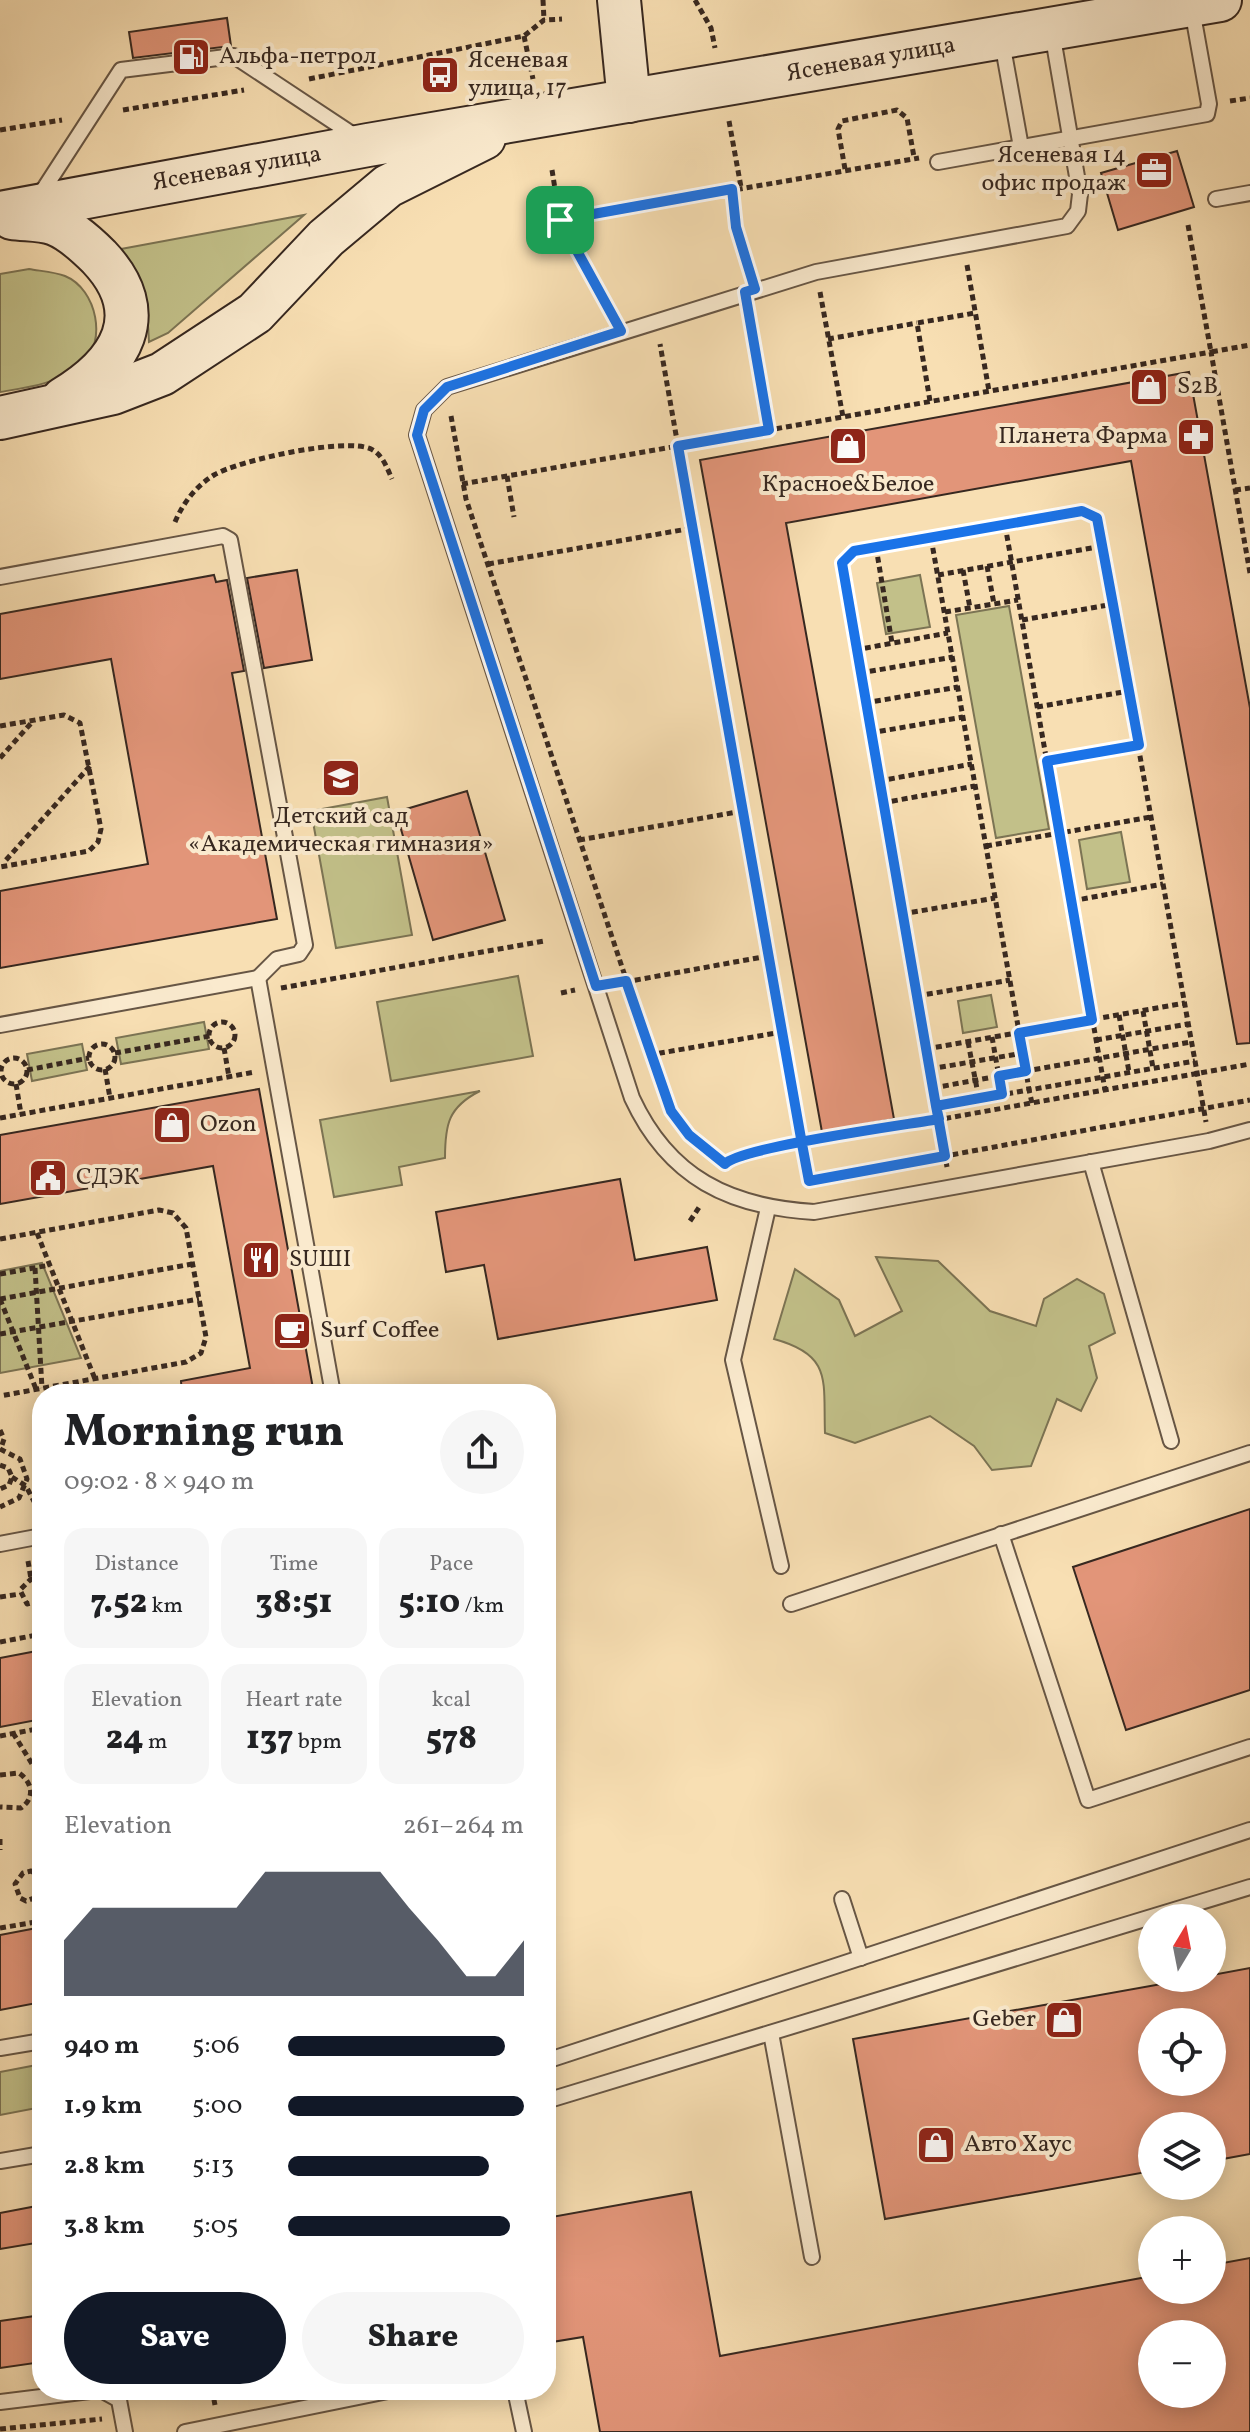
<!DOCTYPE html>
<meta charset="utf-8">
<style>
:root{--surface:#fff;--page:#f6f6f6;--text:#202124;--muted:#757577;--accent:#111827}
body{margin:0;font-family:Vollkorn,serif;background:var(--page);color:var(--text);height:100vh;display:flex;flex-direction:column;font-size:30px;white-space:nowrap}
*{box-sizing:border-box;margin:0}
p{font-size:26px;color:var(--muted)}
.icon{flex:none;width:44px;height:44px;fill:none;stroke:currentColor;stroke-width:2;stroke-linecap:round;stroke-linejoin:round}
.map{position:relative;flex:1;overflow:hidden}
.panel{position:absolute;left:32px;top:1384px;width:524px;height:1016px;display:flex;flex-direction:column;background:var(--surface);border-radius:32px;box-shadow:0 4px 20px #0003}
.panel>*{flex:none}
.needle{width:52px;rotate:10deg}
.buttons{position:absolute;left:1138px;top:1904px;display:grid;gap:16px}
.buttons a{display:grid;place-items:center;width:88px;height:88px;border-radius:50%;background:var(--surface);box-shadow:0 4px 20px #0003;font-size:40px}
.pin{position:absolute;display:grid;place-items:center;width:68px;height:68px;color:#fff;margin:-34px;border-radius:16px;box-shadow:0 4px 12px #0006}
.round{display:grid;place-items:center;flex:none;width:84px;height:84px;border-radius:42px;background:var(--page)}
.head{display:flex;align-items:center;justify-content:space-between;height:136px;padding:0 32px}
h1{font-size:44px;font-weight:800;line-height:60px}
.figures{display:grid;grid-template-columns:repeat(3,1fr);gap:12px;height:136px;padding:8px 32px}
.figures div{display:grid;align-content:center;border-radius:20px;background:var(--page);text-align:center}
.figures b{font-size:34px;font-weight:800}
.figures small{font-size:22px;font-weight:400}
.figures p{font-size:22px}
.chart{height:224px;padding:16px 32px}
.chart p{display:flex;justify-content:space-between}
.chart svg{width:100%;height:144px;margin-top:8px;fill:var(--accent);opacity:.7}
.cta{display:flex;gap:16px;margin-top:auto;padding:16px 32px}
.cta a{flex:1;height:92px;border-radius:48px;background:var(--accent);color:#fff;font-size:32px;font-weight:800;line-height:92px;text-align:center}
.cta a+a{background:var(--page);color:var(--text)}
ul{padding:0 32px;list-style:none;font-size:26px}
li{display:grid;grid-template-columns:128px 96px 1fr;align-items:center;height:60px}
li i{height:20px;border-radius:10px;background:var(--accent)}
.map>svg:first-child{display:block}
.green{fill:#c2c089;stroke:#7c7454;stroke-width:2}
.building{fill:#e29579;stroke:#372820;stroke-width:2;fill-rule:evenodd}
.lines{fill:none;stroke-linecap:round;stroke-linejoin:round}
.lane-casing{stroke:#675645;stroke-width:18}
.secondary-casing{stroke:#372820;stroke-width:46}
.path{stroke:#372820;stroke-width:5;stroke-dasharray:6 4;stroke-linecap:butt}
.lane{stroke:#faeace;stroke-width:14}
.secondary{stroke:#faeace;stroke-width:42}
.route-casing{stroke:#fff;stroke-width:16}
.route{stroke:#1a73e8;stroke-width:10}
.labels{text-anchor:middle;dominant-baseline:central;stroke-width:8;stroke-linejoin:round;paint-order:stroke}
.poi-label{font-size:24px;fill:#372820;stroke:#faeace;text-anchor:start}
.street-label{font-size:24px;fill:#372820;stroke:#faeace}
</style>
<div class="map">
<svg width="1250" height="2432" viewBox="0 0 1250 2432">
<rect width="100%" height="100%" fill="#f8dfb3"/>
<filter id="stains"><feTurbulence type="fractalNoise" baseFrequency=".0025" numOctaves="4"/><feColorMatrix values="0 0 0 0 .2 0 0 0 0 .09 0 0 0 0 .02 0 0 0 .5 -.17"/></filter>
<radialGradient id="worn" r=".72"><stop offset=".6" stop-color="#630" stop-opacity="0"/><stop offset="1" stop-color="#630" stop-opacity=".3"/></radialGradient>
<g class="green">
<path d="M 304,215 L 168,333 L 149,342 C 148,306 140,281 121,249 Z"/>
<path d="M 29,269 C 40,271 55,272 65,276 C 97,289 108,343 81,365 C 56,384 30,387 0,392 L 0,274 Z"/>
<path d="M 920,575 L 930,627 L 886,634 L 877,583 Z"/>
<path d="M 1009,606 L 1049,829 L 996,838 L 956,615 Z"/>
<path d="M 387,797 L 412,935 L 336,948 L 311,811 Z"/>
<path d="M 1121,832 L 1130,882 L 1087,889 L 1079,840 Z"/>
<path d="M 518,976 L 533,1056 L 391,1081 L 377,1002 Z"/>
<path d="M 991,995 L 997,1027 L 963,1033 L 958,1001 Z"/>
<path d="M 204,1022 L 209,1049 L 121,1064 L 116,1038 Z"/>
<path d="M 82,1044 L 87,1070 L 32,1081 L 27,1054 Z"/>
<path d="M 480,1091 C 448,1107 445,1125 445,1158 L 399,1167 L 402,1185 L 334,1197 L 320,1120 Z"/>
<path d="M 876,1257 L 938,1261 L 990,1311 L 1036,1326 L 1044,1299 L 1077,1279 L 1104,1294 L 1115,1333 L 1089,1346 L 1097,1378 L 1081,1411 L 1057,1399 L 1031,1466 L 992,1470 L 974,1446 L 930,1416 L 855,1443 L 825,1433 C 823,1381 833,1355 774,1339 L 795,1269 L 839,1300 L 855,1336 L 902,1311 Z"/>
<path d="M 42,1263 L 81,1358 L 0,1373 L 0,1271 Z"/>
<path d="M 42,2064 L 42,2107 L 0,2115 L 0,2072 Z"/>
</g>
<g class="building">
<path d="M 227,18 L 231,46 L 133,58 L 129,32 Z"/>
<path d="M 1177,151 L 1194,207 L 1118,230 L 1101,173 Z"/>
<path d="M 1189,372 L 1250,708 L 1250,1043 L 1237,1044 L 1131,461 L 786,523 L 894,1119 L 822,1132 L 700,460 Z"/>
<path d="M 297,570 L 312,660 L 264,668 L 247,578 Z"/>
<path d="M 214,575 L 216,582 L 227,580 L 244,671 L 232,673 L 277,919 L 0,968 L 0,891 L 148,864 L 111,659 L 0,679 L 0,614 Z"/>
<path d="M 467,791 L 505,920 L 433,940 L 396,812 Z"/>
<path d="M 259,1089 L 314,1394 L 182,1394 L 181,1381 L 250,1368 L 213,1166 L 0,1204 L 0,1135 Z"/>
<path d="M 620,1179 L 635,1260 L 707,1247 L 717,1300 L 498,1339 L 484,1265 L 446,1272 L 436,1212 Z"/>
<path d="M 1250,1509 L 1250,1690 L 1126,1730 L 1073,1567 Z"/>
<path d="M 42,1650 L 42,1719 L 0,1727 L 0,1658 Z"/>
<path d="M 42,1927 L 42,2002 L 0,2010 L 0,1935 Z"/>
<path d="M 1250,1968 L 1250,2154 L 1212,2161 L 1212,2126 L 1152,2126 L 1152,2171 L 885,2219 L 853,2039 L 1195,1978 L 1212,1978 L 1212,1975 ZM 1152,2022 L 1212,2022 L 1212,2082 L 1152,2082 Z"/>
<path d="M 691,2192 L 720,2356 L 1152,2276 L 1152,2290 L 1212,2290 L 1212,2265 L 1250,2258 L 1250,2432 L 600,2432 L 583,2337 L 546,2343 L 546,2218 ZM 1152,2334 L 1212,2334 L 1212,2394 L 1152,2394 Z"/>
<path d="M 42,2205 L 42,2242 L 0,2249 L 0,2213 Z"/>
<path d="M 42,2315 L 42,2362 L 0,2368 L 0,2321 Z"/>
</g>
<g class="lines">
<g class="lane-casing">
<g id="lane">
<path d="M 1052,32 L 1080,194 L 1078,211 L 1067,226 L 816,272 L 447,387 L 424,410 L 417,435 L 632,1098 C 669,1178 730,1207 814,1212 L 1209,1141 L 1250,1130"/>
<path d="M 1002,42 L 1021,147"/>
<path d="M 938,162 L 1207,114 L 1209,104 L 1192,9"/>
<path d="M 38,198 L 121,70 L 234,56 L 358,138"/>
<path d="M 1216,199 L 1250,193"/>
<path d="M 0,577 L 223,536 L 230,540 L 305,945 L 299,954 L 277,959 L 258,978"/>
<path d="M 0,1025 L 258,978 L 333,1394"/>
<path d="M 1091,1162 L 1171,1441"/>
<path d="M 768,1208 L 733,1360 L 781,1566"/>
<path d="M 1001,1534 L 1088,1800 L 1250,1747"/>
<path d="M 0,1544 L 42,1536"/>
<path d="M 791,1604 L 1250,1453"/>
<path d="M 842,1899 L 861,1958"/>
<path d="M 771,2033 L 812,2257"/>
<path d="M 0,2048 L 42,2041"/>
<path d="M 546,2061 L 1250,1830"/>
<path d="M 546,2101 L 1250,1887"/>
<path d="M 0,2161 L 42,2154"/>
<path d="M 101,2390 L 119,2400 L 125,2432"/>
<path d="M 515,2390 L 524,2432"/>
<path d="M 0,2402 L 98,2390"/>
<path d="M 185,2432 L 393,2390"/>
</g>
</g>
<g class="secondary-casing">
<g id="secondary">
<path d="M 619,0 L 629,101"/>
<path d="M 0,213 L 368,145 L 1220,0"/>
<path d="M 12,218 C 25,220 42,219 55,224 C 70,230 88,246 99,257 C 153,314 121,364 63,399"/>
<path d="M 0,418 L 113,393 L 162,374 L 255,313 L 326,238 L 388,186 L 484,138"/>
</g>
</g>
<g class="path">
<path d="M 543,0 L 544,20"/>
<path d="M 695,0 L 711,28 L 715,48"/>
<path d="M 524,36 L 533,79"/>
<path d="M 309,79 L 524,36 L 544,20 L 562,19"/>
<path d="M 1230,101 L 1250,98"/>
<path d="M 123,110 L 244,90"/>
<path d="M 729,121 L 741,187"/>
<path d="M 0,130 L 62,120"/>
<path d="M 845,169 L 838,129 L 842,121 L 897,110 L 907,118 L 914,157"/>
<path d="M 552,170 L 560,220 L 919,158"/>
<path d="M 732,189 L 736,227 L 748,270"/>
<path d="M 560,220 L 611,314"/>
<path d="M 1188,225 L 1211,352 L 1250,345"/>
<path d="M 967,265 L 989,391"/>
<path d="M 820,292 L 843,417"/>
<path d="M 749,317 L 769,430"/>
<path d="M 828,339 L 917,323"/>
<path d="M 930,401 L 917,323 L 975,313"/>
<path d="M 451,416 L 466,499 L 667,1102 L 682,1127 L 725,1164 L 738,1155 L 802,1144 L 809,1181 L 1250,1100"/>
<path d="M 507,476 L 514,517"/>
<path d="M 462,484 L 678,446 L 660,344"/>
<path d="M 1235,490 L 1250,488"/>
<path d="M 175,522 C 183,503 196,486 214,475 C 239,460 346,437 371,449 C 383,455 387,468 392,479"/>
<path d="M 1005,525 L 1105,1090"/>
<path d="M 931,538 L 1026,1071 L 1191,1042"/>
<path d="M 876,547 L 892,643"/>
<path d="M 488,564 L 693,528"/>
<path d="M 987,566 L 994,604"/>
<path d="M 963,570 L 970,608"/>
<path d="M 1250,573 L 1211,352 L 678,446 L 802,1144 L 1250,1064"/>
<path d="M 938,575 L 1103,546"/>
<path d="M 945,612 L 1018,600"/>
<path d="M 1022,620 L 1114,604"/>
<path d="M 855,650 L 948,633"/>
<path d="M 860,673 L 953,657"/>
<path d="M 865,703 L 958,687"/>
<path d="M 1037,707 L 1129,691"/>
<path d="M 0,726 L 64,715 L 80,723 L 101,829 L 98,842 L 89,851 L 0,867"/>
<path d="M 870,733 L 963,717"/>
<path d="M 0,758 L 34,720"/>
<path d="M 1047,761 L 1139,745"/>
<path d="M 879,781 L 972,764"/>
<path d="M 882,803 L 975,786"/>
<path d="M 579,840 L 743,811"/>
<path d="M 986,846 L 1151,817"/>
<path d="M 6,860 L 90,766"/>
<path d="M 1072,901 L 1163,884"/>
<path d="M 902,914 L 995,898"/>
<path d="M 625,982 L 768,956"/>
<path d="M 281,988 L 544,941"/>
<path d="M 561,993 L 575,990"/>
<path d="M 917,996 L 1010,980"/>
<path d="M 1143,1011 L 1153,1068"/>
<path d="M 1119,1015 L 1129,1072"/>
<circle cx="222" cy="1035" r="13"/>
<path d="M 992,1037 L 1002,1094"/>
<path d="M 1096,1040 L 1188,1024"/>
<path d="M 968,1042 L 979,1099"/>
<circle cx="102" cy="1057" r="13"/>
<path d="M 224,1048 L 229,1077"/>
<path d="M 926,1049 L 1185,1003"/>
<path d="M 115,1053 L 210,1036"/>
<path d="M 649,1055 L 782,1032"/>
<circle cx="14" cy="1071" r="13"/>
<path d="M 105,1069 L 110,1098"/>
<path d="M 930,1069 L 1023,1053"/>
<path d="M 27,1070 L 89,1058"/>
<path d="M 16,1084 L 21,1114"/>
<path d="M 933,1088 L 1026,1071 L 1029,1090 L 936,1106"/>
<path d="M 1032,1103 L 1029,1090 L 1195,1061"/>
<path d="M 0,1118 L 255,1072"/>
<path d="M 947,1167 L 841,570 L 845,558 L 854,551 L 1082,511 L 1097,518 L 1206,1122"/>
<path d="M 690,1221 L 700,1206"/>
<path d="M 37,1233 L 95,1379"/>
<path d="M 0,1239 L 159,1210 L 173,1213 L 186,1228 L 206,1337 L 201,1353 L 186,1362 L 0,1396"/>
<path d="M 35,1268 L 42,1388"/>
<path d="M 0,1274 L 50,1265"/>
<path d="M 0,1299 L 192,1264"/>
<path d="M 0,1299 L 36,1389"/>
<path d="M 0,1334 L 199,1299"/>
<path d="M 0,1430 L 4,1439 L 0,1451"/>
<path d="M 0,1449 L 20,1459 L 27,1479 L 19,1498 L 0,1507"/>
<path d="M 0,1465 L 8,1468 L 12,1477 L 9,1485 L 0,1489"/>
<path d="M 12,1477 L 26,1486 L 40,1513"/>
<path d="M 28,1561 L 31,1579"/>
<path d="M 42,1584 L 31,1579 L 20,1590 L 27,1604 L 42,1600"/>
<path d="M 0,1597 L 20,1594"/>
<path d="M 36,1604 L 41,1634"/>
<path d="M 0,1642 L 42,1634"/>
<path d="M 13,1733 L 42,1780"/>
<path d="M 0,1736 L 42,1728"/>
<path d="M 0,1775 L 19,1773 C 33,1783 35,1798 21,1808 L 0,1807"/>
<path d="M 0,1839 L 0,1850"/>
<path d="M 42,1877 L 31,1871 L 23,1873 L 15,1884 L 20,1898 L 26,1901 L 42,1895"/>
<path d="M 0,1928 L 42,1921"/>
<path d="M 212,2390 L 215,2405"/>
<path d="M 0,2429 L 102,2419"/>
</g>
<use href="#lane" class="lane"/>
<use href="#secondary" class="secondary"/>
</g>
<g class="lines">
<g class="route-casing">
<path id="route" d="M 560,220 L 621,331 L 447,387 L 424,410 L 417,435 L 596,986 L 626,981 L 671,1111 L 689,1135 L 725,1164 C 740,1147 905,1125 939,1119 L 936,1106 L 1002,1094 L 999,1076 L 1026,1071 L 1019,1033 L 1092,1020 L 1047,761 L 1139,745 L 1097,518 L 1082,511 L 854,551 L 842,563 L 936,1106 L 937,1111 L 945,1156 L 809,1181 L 802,1144 L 678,446 L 769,430 L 745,292 L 755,289 L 736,227 L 732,189 L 560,220"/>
</g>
<use href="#route" class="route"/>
</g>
<defs>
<g id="fuel-square" transform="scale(2)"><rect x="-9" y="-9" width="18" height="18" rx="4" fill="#8f2418" stroke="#faeace"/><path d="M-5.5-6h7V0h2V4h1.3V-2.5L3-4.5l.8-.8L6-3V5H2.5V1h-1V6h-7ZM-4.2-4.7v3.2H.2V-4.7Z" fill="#fff"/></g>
<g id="bus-square" transform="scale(2)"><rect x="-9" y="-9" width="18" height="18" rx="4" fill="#8f2418" stroke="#faeace"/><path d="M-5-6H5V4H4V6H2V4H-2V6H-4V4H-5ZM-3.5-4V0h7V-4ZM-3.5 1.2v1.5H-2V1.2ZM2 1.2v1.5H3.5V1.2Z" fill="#fff"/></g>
<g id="office-square" transform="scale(2)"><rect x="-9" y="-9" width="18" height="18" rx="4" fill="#8f2418" stroke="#faeace"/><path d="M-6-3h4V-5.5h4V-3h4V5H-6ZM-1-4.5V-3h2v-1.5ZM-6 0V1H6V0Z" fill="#fff"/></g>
<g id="shop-square" transform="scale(2)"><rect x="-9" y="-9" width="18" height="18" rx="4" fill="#8f2418" stroke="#faeace"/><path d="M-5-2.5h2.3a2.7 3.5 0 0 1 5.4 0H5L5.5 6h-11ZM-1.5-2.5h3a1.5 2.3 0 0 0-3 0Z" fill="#fff"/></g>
<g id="pharmacy-square" transform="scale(2)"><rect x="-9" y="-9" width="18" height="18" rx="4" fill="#8f2418" stroke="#faeace"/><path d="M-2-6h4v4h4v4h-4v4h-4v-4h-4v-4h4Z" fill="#fff"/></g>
<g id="school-square" transform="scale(2)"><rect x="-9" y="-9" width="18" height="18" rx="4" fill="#8f2418" stroke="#faeace"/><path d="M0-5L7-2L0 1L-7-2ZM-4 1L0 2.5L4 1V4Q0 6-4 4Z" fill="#fff"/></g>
<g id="civic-square" transform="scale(2)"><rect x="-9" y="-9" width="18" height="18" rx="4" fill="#8f2418" stroke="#faeace"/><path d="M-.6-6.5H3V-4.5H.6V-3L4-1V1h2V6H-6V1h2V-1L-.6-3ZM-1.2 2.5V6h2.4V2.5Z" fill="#fff"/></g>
<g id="restaurant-square" transform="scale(2)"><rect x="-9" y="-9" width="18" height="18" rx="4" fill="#8f2418" stroke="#faeace"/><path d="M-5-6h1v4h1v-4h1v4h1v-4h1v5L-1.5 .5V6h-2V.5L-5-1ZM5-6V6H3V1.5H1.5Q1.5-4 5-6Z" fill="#fff"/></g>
<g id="cafe-square" transform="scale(2)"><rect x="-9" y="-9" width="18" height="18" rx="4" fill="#8f2418" stroke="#faeace"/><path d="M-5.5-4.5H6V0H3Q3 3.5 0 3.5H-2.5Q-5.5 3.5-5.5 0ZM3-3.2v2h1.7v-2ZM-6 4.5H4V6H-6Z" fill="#fff"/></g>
</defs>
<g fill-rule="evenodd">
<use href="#fuel-square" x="191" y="57"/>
<use href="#bus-square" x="440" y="75"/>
<use href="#office-square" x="1154" y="170"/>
<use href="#shop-square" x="1149" y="387"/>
<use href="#pharmacy-square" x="1196" y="437"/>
<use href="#shop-square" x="848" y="446"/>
<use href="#school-square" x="341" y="778"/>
<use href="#shop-square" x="172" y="1125"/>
<use href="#civic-square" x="48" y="1178"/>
<use href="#restaurant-square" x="261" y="1260"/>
<use href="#cafe-square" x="292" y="1331"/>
<use href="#shop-square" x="1064" y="2020"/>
<use href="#shop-square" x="936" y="2145"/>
</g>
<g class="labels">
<g class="poi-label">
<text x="219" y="57">Альфа-петрол</text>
<text x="468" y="61">Ясеневая<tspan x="468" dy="28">улица, 17</tspan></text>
<text x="1126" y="156" text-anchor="end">Ясеневая 14<tspan x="1126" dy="28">офис продаж</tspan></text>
<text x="1177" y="387">S2B</text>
<text x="1168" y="437" text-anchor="end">Планета Фарма</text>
<text x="848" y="485" text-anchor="middle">Красное&amp;Белое</text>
<text x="341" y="817" text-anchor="middle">Детский сад<tspan x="341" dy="28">«Академическая гимназия»</tspan></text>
<text x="200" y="1125">Ozon</text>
<text x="76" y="1178">СДЭК</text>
<text x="289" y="1260">SUШI</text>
<text x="320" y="1331">Surf Coffee</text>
<text x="1036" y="2020" text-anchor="end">Geber</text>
<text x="964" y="2145">Авто Хаус</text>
</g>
<g class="street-label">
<text transform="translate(871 60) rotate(-10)">Ясеневая улица</text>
<text transform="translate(237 169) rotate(-10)">Ясеневая улица</text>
</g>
</g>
<rect width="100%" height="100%" filter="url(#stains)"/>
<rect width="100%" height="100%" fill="url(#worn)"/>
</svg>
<div class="buttons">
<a><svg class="needle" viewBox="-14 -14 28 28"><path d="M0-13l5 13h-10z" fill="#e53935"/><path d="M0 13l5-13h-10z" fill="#757577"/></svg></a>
<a><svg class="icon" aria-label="locate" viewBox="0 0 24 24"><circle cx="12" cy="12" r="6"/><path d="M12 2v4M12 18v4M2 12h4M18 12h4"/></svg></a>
<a><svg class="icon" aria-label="layers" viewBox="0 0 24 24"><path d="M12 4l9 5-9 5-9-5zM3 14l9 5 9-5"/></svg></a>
<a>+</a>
<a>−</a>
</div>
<div class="pin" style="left:560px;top:220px;background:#1e9e55"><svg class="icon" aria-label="arrive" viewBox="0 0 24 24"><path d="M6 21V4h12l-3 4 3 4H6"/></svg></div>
<section class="panel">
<div class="head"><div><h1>Morning run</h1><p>09:02 · 8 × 940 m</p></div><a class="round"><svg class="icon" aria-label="share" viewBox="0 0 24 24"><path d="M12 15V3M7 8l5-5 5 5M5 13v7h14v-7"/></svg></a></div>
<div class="figures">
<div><p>Distance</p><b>7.52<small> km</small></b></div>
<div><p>Time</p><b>38:51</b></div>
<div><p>Pace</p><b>5:10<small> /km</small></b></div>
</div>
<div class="figures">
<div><p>Elevation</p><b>24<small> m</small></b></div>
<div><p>Heart rate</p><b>137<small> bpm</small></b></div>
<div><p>kcal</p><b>578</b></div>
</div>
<div class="chart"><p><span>Elevation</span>261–264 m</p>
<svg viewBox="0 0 160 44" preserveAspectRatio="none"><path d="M0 44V27L10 17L20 17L30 17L40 17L50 17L60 17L70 6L80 6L90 6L100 6L110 6L120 17L130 27L140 38L150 38L160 27V44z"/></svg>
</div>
<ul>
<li><b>940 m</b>5:06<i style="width:92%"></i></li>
<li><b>1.9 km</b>5:00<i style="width:100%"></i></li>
<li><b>2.8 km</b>5:13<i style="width:85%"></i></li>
<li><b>3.8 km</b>5:05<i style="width:94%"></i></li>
</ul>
<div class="cta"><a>Save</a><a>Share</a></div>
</section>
</div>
